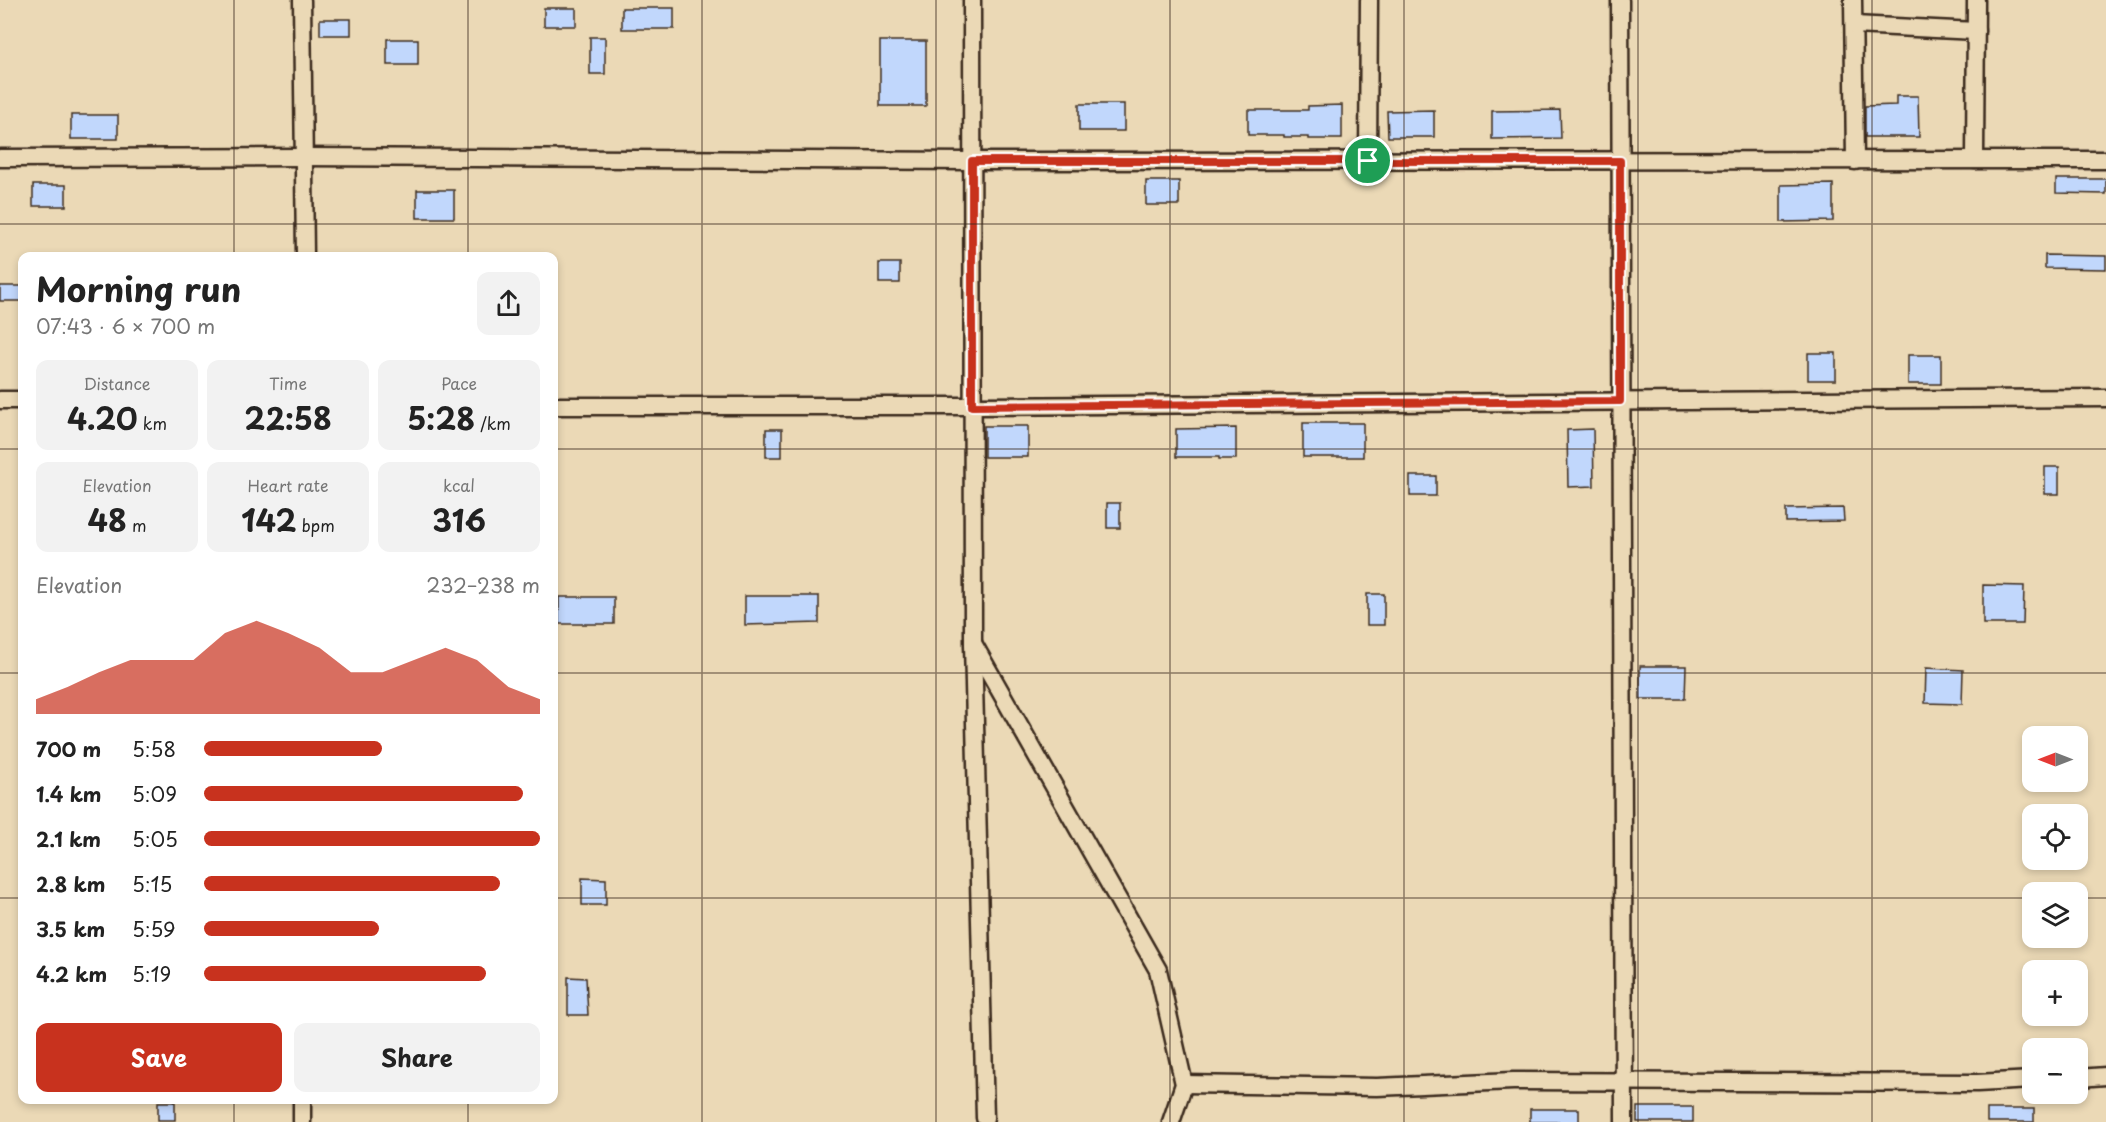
<!DOCTYPE html>
<meta charset="utf-8">
<style>
:root{--surface:#fff;--page:#f2f2f2;--text:#222;--muted:#767676;--accent:#c8321e}
body{margin:0;font-family:"Playpen Sans",sans-serif;background:var(--page);color:var(--text);height:100vh;display:flex;flex-direction:column;font-size:22px;white-space:nowrap}
*{box-sizing:border-box;margin:0}
p{font-size:20px;color:var(--muted)}
.icon{flex:none;width:33px;height:33px;fill:none;stroke:currentColor;stroke-width:2;stroke-linecap:round;stroke-linejoin:round}
.map{position:relative;flex:1;overflow:hidden}
.side{position:absolute;left:18px;top:252px;width:540px;height:852px;display:flex;flex-direction:column;background:var(--surface);border-radius:12px;box-shadow:0 3px 9px #0003}
.side>*{flex:none}
.needle{width:39px;rotate:270deg}
.buttons{position:absolute;left:2022px;top:726px;display:grid;gap:12px}
.buttons a{display:grid;place-items:center;width:66px;height:66px;border-radius:12px;background:var(--surface);box-shadow:0 3px 9px #0003;font-size:30px}
.pin{position:absolute;display:grid;place-items:center;width:51px;height:51px;color:#fff;margin:-26px;border:3px solid #fff;border-radius:50%;box-shadow:0 2px 6px #0007}
.round{display:grid;place-items:center;flex:none;width:63px;height:63px;border-radius:12px;background:var(--page)}
.overview{display:flex;align-items:center;justify-content:space-between;height:102px;padding:0 18px}
h1{font-size:33px;font-weight:700;line-height:45px}
.figures{display:grid;grid-template-columns:repeat(3,1fr);gap:9px;height:102px;padding:6px 18px}
.figures div{display:grid;align-content:center;border-radius:12px;background:var(--page);text-align:center}
.figures b{font-size:30px;font-weight:700}
.figures small{font-size:16px;font-weight:400}
.figures p{font-size:16px}
.chart{height:168px;padding:12px 18px}
.chart p{display:flex;justify-content:space-between}
.chart svg{width:100%;height:108px;margin-top:6px;fill:var(--accent);opacity:.7}
.button{display:flex;gap:12px;margin-top:auto;padding:12px 18px}
.button a{flex:1;height:69px;border-radius:12px;background:var(--accent);color:#fff;font-size:24px;font-weight:700;line-height:69px;text-align:center}
.button a+a{background:var(--page);color:var(--text)}
ul{padding:0 18px;list-style:none;font-size:20px}
li{display:grid;grid-template-columns:96px 72px 1fr;align-items:center;height:45px}
li i{height:15px;border-radius:8px;background:var(--accent)}
.map>svg:first-child{display:block}
.building{fill:#c1d7fc;stroke:#3b2a1e;stroke-width:1.5}
.lines{fill:none;stroke-linecap:round;stroke-linejoin:round}
.minor-casing{stroke:#3b2a1e;stroke-width:21}
.minor{stroke:#ebd9b6;stroke-width:16}
.route-casing{stroke:#fff;stroke-width:12}
.route{stroke:#c8321e;stroke-width:8}
.grid{fill:none;stroke:#3b2a1e;stroke-width:1.5;stroke-opacity:0.55}
</style>
<div class="map">
<svg width="2106" height="1122" viewBox="0 0 2106 1122">
<rect width="100%" height="100%" fill="#ebd9b6"/>
<filter id="ink" filterUnits="userSpaceOnUse"><feTurbulence type="fractalNoise" baseFrequency=".0167" numOctaves="2"/><feDisplacementMap in="SourceGraphic" scale="12" xChannelSelector="R" yChannelSelector="G"/><feConvolveMatrix kernelMatrix="1 2 1 2 8 2 1 2 1" color-interpolation-filters="sRGB"/></filter>
<g filter="url(#ink)">
<g class="building">
<rect x="544" y="8" width="32" height="18"/>
<rect x="622" y="8" width="52" height="21"/>
<rect x="320" y="19" width="31" height="16"/>
<rect x="590" y="37" width="15" height="37"/>
<rect x="387" y="39" width="31" height="26"/>
<rect x="880" y="41" width="46" height="65"/>
<path d="M 1896,96 L 1918,96 L 1919,137 L 1865,137 L 1865,106 L 1896,105 Z"/>
<rect x="1079" y="104" width="45" height="27"/>
<path d="M 1342,105 L 1342,139 L 1308,139 L 1308,137 L 1284,137 L 1284,135 L 1248,135 L 1248,110 L 1308,110 L 1308,106 Z"/>
<path d="M 1434,110 L 1434,137 L 1388,137 L 1387,111 Z"/>
<path d="M 1560,110 L 1561,138 L 1492,139 L 1492,111 Z"/>
<rect x="71" y="115" width="47" height="24"/>
<path d="M 2056,179 L 2106,179 L 2106,194 L 2056,193 Z"/>
<rect x="1146" y="181" width="33" height="24"/>
<path d="M 1833,184 L 1833,221 L 1781,222 L 1781,185 Z"/>
<rect x="33" y="185" width="33" height="21"/>
<rect x="417" y="190" width="37" height="28"/>
<path d="M 2045,255 L 2106,256 L 2106,269 L 2045,268 Z"/>
<rect x="879" y="263" width="21" height="20"/>
<rect x="0" y="286" width="22" height="15"/>
<rect x="1808" y="353" width="28" height="27"/>
<rect x="1908" y="355" width="33" height="29"/>
<rect x="1303" y="423" width="60" height="34"/>
<rect x="984" y="426" width="44" height="31"/>
<path d="M 1236,428 L 1236,459 L 1219,459 L 1219,457 L 1176,457 L 1176,429 Z"/>
<rect x="766" y="429" width="16" height="28"/>
<path d="M 1593,429 L 1594,486 L 1568,487 L 1567,430 Z"/>
<rect x="2045" y="467" width="14" height="27"/>
<rect x="1410" y="476" width="26" height="20"/>
<rect x="1107" y="503" width="13" height="25"/>
<path d="M 1843,508 L 1844,521 L 1786,522 L 1786,509 Z"/>
<path d="M 1983,585 L 2024,586 L 2023,624 L 1983,624 Z"/>
<rect x="1367" y="594" width="17" height="31"/>
<path d="M 745,596 L 819,596 L 819,623 L 745,625 Z"/>
<rect x="559" y="597" width="55" height="27"/>
<path d="M 1640,666 L 1686,666 L 1685,699 L 1640,699 Z"/>
<path d="M 1926,668 L 1963,670 L 1962,704 L 1925,703 Z"/>
<path d="M 582,878 L 606,879 L 606,905 L 582,905 Z"/>
<path d="M 568,977 L 586,978 L 588,1015 L 568,1015 Z"/>
<rect x="158" y="1102" width="17" height="18"/>
<rect x="1637" y="1107" width="56" height="15"/>
<rect x="1530" y="1109" width="49" height="13"/>
<rect x="1987" y="1109" width="47" height="13"/>
</g>
<g class="lines">
<g class="minor-casing">
<g id="minor">
<path d="M 302,0 L 305,256"/>
<path d="M 972,0 L 973,644 L 985,1118"/>
<path d="M 1620,0 L 1624,1122"/>
<path d="M 1853,0 L 1855,161"/>
<path d="M 1854,25 L 1976,31"/>
<path d="M 0,158 L 304,157 L 972,161 L 2106,160"/>
<path d="M 1975,160 L 1976,0"/>
<path d="M 1368,161 L 1369,0"/>
<path d="M 0,400 L 22,400"/>
<path d="M 554,406 L 972,406 L 2106,398"/>
<path d="M 974,645 L 1158,970 L 1184,1084 L 1171,1122"/>
<path d="M 2078,1078 L 2106,1076"/>
<path d="M 1184,1084 L 1377,1087 L 1513,1081 L 1977,1083 L 2032,1080"/>
<path d="M 302,1122 L 302,1100"/>
</g>
</g>
<use href="#minor" class="minor"/>
</g>
</g>
<g class="lines" filter="url(#ink)">
<g class="route-casing">
<path id="route" d="M 972,161 L 1620,161 L 1620,401 L 972,406 Z"/>
</g>
<use href="#route" class="route"/>
</g>
<path class="grid" d="M 234,0 L 234,256M 468,0 L 468,256M 702,0 L 702,1122M 936,0 L 936,1122M 1170,0 L 1170,1122M 1404,0 L 1404,1122M 1638,0 L 1638,1122M 1872,0 L 1872,1122M 0,224 L 2106,224M 0,449 L 22,449M 554,449 L 2106,449M 0,673 L 22,673M 554,673 L 2106,673M 0,898 L 22,898M 554,898 L 2032,898M 2078,898 L 2106,898M 234,1100 L 234,1122M 468,1100 L 468,1122"/>
</svg>
<div class="buttons">
<a><svg class="needle" viewBox="-14 -14 28 28"><path d="M0-13l5 13h-10z" fill="#e53935"/><path d="M0 13l5-13h-10z" fill="#767676"/></svg></a>
<a><svg class="icon" aria-label="locate" viewBox="0 0 24 24"><circle cx="12" cy="12" r="6"/><path d="M12 2v4M12 18v4M2 12h4M18 12h4"/></svg></a>
<a><svg class="icon" aria-label="layers" viewBox="0 0 24 24"><path d="M12 4l9 5-9 5-9-5zM3 14l9 5 9-5"/></svg></a>
<a>+</a>
<a>−</a>
</div>
<div class="pin" style="left:1368px;top:161px;background:#1e9e55"><svg class="icon" aria-label="arrive" viewBox="0 0 24 24"><path d="M6 21V4h12l-3 4 3 4H6"/></svg></div>
<section class="side">
<div class="overview"><div><h1>Morning run</h1><p>07:43 · 6 × 700 m</p></div><a class="round"><svg class="icon" aria-label="share" viewBox="0 0 24 24"><path d="M12 15V3M7 8l5-5 5 5M5 13v7h14v-7"/></svg></a></div>
<div class="figures">
<div><p>Distance</p><b>4.20<small> km</small></b></div>
<div><p>Time</p><b>22:58</b></div>
<div><p>Pace</p><b>5:28<small> /km</small></b></div>
</div>
<div class="figures">
<div><p>Elevation</p><b>48<small> m</small></b></div>
<div><p>Heart rate</p><b>142<small> bpm</small></b></div>
<div><p>kcal</p><b>316</b></div>
</div>
<div class="chart"><p><span>Elevation</span>232–238 m</p>
<svg viewBox="0 0 160 44" preserveAspectRatio="none"><path d="M0 44V38L10 33L20 27L30 22L40 22L50 22L60 11L70 6L80 11L90 17L100 27L110 27L120 22L130 17L140 22L150 33L160 38V44z"/></svg>
</div>
<ul>
<li><b>700 m</b>5:58<i style="width:53%"></i></li>
<li><b>1.4 km</b>5:09<i style="width:95%"></i></li>
<li><b>2.1 km</b>5:05<i style="width:100%"></i></li>
<li><b>2.8 km</b>5:15<i style="width:88%"></i></li>
<li><b>3.5 km</b>5:59<i style="width:52%"></i></li>
<li><b>4.2 km</b>5:19<i style="width:84%"></i></li>
</ul>
<div class="button"><a>Save</a><a>Share</a></div>
</section>
</div>
